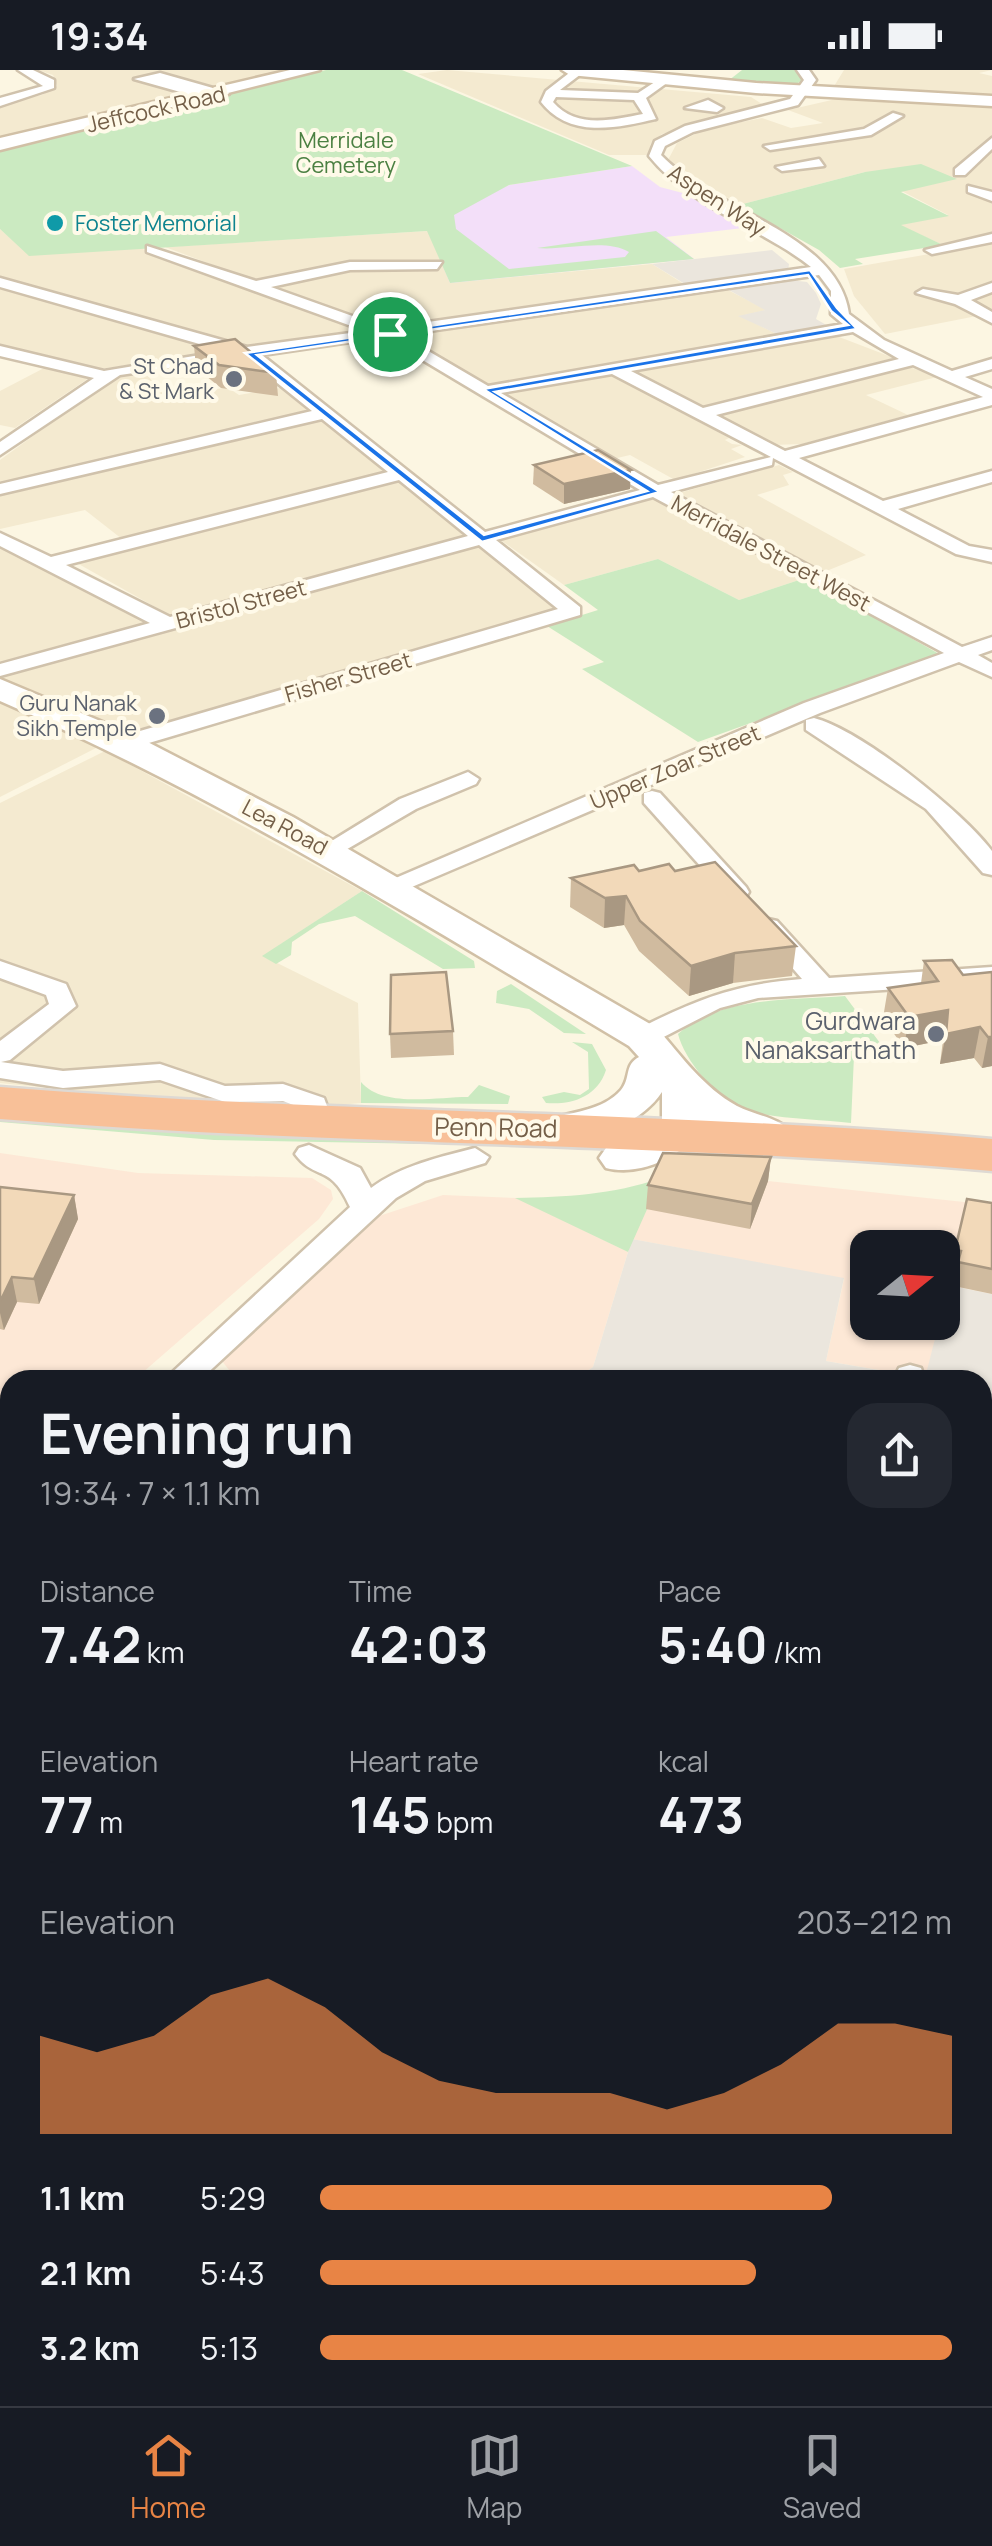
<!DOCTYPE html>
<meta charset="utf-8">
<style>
:root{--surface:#171b24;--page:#242831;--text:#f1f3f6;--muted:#9ea1a6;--line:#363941;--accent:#e88445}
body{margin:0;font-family:Manrope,sans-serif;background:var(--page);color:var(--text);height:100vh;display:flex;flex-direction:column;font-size:38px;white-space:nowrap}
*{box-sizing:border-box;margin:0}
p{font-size:32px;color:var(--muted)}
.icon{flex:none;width:55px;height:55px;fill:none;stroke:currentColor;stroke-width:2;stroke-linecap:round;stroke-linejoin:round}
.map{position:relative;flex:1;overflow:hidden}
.sheet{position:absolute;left:0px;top:1300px;width:992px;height:1038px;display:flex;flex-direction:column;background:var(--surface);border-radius:30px 30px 0 0;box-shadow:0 2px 8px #0004}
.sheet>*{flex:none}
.needle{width:65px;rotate:72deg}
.controls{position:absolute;left:850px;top:1160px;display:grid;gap:20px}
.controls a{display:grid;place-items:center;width:110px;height:110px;border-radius:20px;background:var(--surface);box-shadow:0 2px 8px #0004;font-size:50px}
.pin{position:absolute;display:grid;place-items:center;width:85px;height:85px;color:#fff;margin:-42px;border:5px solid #fff;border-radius:50%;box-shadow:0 2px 10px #0007}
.round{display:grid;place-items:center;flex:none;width:105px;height:105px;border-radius:30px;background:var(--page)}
.head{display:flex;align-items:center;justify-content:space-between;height:170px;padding:0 40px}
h1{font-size:55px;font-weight:700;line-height:75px}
.figures{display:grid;grid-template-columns:repeat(3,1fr);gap:15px;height:170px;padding:10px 40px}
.figures div{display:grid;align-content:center}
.figures b{font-size:50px;font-weight:700}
.figures small{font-size:28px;font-weight:400}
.figures p{font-size:28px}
.chart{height:280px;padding:20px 40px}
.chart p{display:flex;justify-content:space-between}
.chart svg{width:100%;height:180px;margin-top:10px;fill:var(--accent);opacity:.7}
ul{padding:0 40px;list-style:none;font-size:32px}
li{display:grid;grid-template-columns:160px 120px 1fr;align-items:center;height:75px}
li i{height:25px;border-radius:12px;background:var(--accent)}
.status{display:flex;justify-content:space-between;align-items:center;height:70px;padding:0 50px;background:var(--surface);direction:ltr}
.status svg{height:28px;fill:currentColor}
.dock{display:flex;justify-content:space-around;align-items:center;height:140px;border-top:2px solid var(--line);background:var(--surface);font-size:28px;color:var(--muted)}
.dock a{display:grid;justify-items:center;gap:5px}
.dock .on{color:var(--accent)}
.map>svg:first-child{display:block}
.residential{fill:#f4ead0}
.commercial{fill:#fde8d6}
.industrial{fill:#ebe6dd}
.education{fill:#f3dff9}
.green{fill:#cbeac1}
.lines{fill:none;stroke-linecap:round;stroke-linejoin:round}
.street-casing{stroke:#d0c2ac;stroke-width:5}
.secondary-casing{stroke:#d1c0a6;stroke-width:5}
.highway-casing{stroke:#ded9d3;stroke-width:5}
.street{fill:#fff;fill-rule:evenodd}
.secondary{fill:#fff;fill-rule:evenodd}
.highway{fill:#f8c098;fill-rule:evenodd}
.wall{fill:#d0bb9f}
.shaded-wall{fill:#a99882}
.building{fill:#f2d9b9;stroke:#a99882;stroke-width:2.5}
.route{fill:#1a73e8;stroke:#fff;stroke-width:2.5;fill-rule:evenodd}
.culture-dot{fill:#0f9aa8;stroke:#fffae9;stroke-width:4}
.worship-dot{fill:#6b7280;stroke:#fffae9;stroke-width:4}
.labels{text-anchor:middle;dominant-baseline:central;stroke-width:8;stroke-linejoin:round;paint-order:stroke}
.far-street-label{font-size:22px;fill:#745f48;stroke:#fffae9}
.far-park-label{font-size:22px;fill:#4b8042;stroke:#fffae9}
.far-culture-label{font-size:22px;fill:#0d838f;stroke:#fffae9;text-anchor:start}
.far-worship-label{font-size:22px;fill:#5b616d;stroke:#fffae9;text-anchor:end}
.worship-label{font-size:25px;fill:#5b616d;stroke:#fffae9;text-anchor:end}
.street-label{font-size:25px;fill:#745f48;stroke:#fffae9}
</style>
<div class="status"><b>19:34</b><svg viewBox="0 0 49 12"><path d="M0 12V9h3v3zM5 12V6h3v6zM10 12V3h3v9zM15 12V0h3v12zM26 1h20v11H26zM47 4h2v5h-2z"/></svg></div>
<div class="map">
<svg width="992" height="2336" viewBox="0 0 992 2336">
<rect width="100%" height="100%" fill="#fcf6e2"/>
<g class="residential">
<path d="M 38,0 L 297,0 L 0,70 L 0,34 L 42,25 L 57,16 L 53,5 Z"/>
<path d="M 447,0 L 751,27 L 765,36 L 662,64 L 651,73 L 648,85 L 609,85 L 418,4 Z"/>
<path d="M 844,0 L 992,0 L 979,3 L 992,6 L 992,26 L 833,18 Z"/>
<path d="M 845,27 L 992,35 L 992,165 L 943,175 L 899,155 L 948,145 L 865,102 L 739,135 L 668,90 L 677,73 L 706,59 L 762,48 L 791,58 L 823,53 L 788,40 Z"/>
<path d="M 0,159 L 29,185 L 140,178 L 370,262 L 249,279 L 0,206 Z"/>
<path d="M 428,161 L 450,213 L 652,194 L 687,216 L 387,260 L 165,177 Z"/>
<path d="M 992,173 L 992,243 L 885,264 L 854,226 L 844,199 Z"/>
<path d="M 5,217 L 225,282 L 99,299 L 0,275 L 0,218 Z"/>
<path d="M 724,218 L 767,240 L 740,246 L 779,265 L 490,316 L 402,266 Z"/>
<path d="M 834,265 L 894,288 L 702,338 L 634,301 Z"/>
<path d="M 907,296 L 937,307 L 866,325 L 908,345 L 802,374 L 772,375 L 718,345 Z"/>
<path d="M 46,297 L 89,308 L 15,358 L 0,355 L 0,321 Z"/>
<path d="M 144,301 L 168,330 L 227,317 L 239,325 L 280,318 L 308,341 L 0,414 L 0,390 L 114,307 Z"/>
<path d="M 610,304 L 729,368 L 725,370 L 732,374 L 742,375 L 731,379 L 745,387 L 675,410 L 630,385 L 613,389 L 502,323 Z"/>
<path d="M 321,349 L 392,402 L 122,469 L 85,440 L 0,459 L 0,425 Z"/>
<path d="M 779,395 L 793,402 L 783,405 L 789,415 L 757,425 L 866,485 L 824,502 L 679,423 Z"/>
<path d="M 399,409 L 471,467 L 173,547 L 75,492 Z"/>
<path d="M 653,427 L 805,508 L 739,530 L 658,489 L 564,515 L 499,469 Z"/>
<path d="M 483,474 L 561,539 L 128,666 L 0,607 Z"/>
<path d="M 0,475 L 150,552 L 0,593 Z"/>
<path d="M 0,633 L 98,677 L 0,727 Z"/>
<path d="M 105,681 L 362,821 L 263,886 L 358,933 L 361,1033 L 327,1036 L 149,1028 L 0,1013 L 0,733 Z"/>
</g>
<g class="commercial">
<path d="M 0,1083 L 138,1103 L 312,1108 L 331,1120 L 333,1129 L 319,1149 L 134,1310 L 10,1310 L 10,1431 L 0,1441 Z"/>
<path d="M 661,1108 L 768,1111 L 992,1135 L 992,1224 L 948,1215 L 943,1236 L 942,1178 L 868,1178 L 868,1252 L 939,1253 L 926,1308 L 826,1291 L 844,1209 L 632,1169 Z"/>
<path d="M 443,1125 L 517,1128 L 628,1182 L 593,1297 L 575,1310 L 237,1310 L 218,1286 L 367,1150 Z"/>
</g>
<g class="industrial">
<path d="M 772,180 L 789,194 L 788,201 L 685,214 L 652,194 Z"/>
<path d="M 790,210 L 807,212 L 816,223 L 821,234 L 816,249 L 828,256 L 779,265 L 738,246 L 765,240 L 727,219 Z"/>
<path d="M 632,1169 L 844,1208 L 826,1291 L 925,1308 L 939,1253 L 942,1252 L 947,1215 L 992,1224 L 992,2336 L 530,2336 L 530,2328 L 982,2328 L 982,1310 L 575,1310 L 593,1297 Z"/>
</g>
<g class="education">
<path d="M 632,96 L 660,117 L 694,126 L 743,158 L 666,167 L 694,189 L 450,213 L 428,161 L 467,134 L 509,115 Z"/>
<path d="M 10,1502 L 10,2150 L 0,2149 L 0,1513 Z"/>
</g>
<g class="green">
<path d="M 326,0 L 402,0 L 632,96 L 509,115 L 454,145 L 456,159 L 509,199 L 625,187 L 629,182 C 605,168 564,181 537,178 L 656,161 L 694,189 L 450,213 L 427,161 L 29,186 L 0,159 L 0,79 Z"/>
<path d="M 742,0 L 796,0 L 804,9 L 795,15 L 728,11 Z"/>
<path d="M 921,94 L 957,109 L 901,122 L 949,146 L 901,155 L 943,175 L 855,189 L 863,194 L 840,198 L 819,180 L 739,135 L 865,102 Z"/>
<path d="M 658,489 L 739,530 L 805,508 L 941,585 L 698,672 L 582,599 L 604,592 L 547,556 L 598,540 L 564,515 Z"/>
<path d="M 362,821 L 474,891 L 475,898 L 443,899 L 355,846 L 319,854 L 292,872 L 291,885 L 276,894 L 262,886 Z"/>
<path d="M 511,914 L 586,964 L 564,963 L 529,939 L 496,933 L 497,921 Z"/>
<path d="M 845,926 L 886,981 L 854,986 L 851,1053 C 820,1049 771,1049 743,1039 C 717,1030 684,989 678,964 C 718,926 794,930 845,926 Z"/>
<path d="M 572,972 L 592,974 L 606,1000 C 597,1028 570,1035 546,1033 L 542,1027 L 564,1022 L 580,1025 L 589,1019 L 588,982 Z"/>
<path d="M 361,1012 C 383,1038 436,1027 468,1027 L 479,1015 L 510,1026 L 508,1034 L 361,1033 Z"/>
<path d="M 0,1045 L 226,1064 L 532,1069 L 533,1076 L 214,1070 L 0,1052 Z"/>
<path d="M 661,1108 L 628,1182 L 515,1128 C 566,1127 612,1125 661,1108 Z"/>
<path d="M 0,2218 L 10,2219 L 10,2328 L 461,2328 L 461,2336 L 0,2336 Z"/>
</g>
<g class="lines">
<g class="street-casing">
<g id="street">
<path d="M 18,0 L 33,0 L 54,10 L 54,18 L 0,36 L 0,28 L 43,16 Z"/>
<path d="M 573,0 L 585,1 L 560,20 L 638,23 L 661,8 L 671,10 L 646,28 L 656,49 C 616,58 570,69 541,32 L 546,21 ZM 556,27 L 634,30 L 643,44 C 612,50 576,59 553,32 Z"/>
<path d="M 797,0 L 809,0 L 816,10 L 798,35 L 693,62 L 665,76 L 661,85 C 714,141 838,163 849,244 L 884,270 L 952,301 L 992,289 L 992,299 L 965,307 L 992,319 L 992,335 L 799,388 L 883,431 L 992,401 L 992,412 L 898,439 L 969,476 L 992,480 L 992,492 L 956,484 L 773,388 L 772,395 L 671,422 L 962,577 L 992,567 L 992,580 L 978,585 L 992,593 L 992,607 L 959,592 L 820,643 L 393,825 L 381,818 L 384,813 L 804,633 L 944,583 L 653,427 L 496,470 L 580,537 L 580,545 L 132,678 L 116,678 L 113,673 L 116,668 L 558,539 L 479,475 L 0,606 L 0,594 L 150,553 L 0,476 L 0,463 L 51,487 L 388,402 L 322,349 L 0,424 L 0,414 L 312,341 L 245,287 L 120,305 L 0,385 L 0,372 L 94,308 L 0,286 L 0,276 L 104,301 L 224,281 L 0,217 L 0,208 L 247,277 L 365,261 L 147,182 L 147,176 L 256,211 L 350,192 L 442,192 L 437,199 L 350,200 L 271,217 L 386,258 L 811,197 C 760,157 691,138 649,86 L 655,71 L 685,56 L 790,29 L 804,10 ZM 819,205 L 831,221 L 831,244 L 843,254 L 488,316 L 401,265 ZM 853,262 L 899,289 L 703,338 L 631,301 ZM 384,267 L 640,420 L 485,462 L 262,285 ZM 913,295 L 983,327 L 785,381 L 716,345 ZM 612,304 L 771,387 L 658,415 L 501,323 ZM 399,410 L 468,466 L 170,547 L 66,495 Z"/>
<path d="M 160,3 L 227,22 L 229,24 L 191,25 L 134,9 Z"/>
<path d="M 708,30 L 723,38 L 717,42 L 685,38 Z"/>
<path d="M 893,43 L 903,46 L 871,65 L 770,80 L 764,76 L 864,59 Z"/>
<path d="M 992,68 L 992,79 L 965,105 L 955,105 L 955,99 Z"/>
<path d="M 819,89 L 824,96 L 782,101 L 776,97 Z"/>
<path d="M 968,116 L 992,122 L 992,131 L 968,122 Z"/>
<path d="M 992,164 L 992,172 L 932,184 L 925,180 Z"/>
<path d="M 992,213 L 992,222 L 971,230 L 992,242 L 992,253 L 955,234 L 916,223 L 923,219 L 958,225 Z"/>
<path d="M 814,648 C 861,660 963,742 992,781 L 992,805 L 983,803 L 926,739 L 806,660 L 806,650 Z"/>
<path d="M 468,702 L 479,709 L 476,714 L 416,739 L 337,785 L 329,787 L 317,780 L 400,729 Z"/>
<path d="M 652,721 L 660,723 L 746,817 L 749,822 L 746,827 L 728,827 L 644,733 L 644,723 Z"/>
<path d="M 768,849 L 777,851 L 829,908 L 992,897 L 992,913 L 758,928 L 720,938 L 652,973 L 634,973 L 630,967 L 634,961 C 693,931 734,914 802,909 L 756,856 Z"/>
<path d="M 0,891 L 66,914 L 76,936 L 10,990 L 1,992 L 63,1001 L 160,994 L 225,1016 L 283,1014 L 324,1028 L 334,1055 L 330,1061 L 310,1061 L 301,1038 L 283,1031 L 225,1032 L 160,1010 L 63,1018 L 0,1008 L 0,971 L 49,934 L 46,925 L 0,908 Z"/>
<path d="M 309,1075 L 360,1098 L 371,1118 C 400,1096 440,1087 475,1078 L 489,1087 L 485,1093 L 425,1111 L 396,1128 L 200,1310 L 164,1310 L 350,1137 C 330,1092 316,1112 295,1084 L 299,1078 Z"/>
<path d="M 910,1295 L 921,1298 L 925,1310 L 893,1310 L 899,1298 Z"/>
<rect x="982" y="1405" width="10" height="26"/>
<path d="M 10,1447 L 10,1481 L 0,1484 L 0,1450 Z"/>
<path d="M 992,1911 L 992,1954 L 982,1957 L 982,1915 Z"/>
<path d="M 0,2158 L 10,2159 L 10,2205 L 0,2204 Z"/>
<rect x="483" y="2328" width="48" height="8"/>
<path d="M 771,2328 L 819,2328 L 821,2336 L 773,2336 Z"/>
</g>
</g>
<g class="secondary-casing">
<g id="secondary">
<path d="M 290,0 L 320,0 L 0,80 L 0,68 Z"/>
<path d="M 562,0 L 623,0 L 756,13 L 992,26 L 992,36 L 756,23 L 570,5 Z"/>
<path d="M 0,609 L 136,666 L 293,747 L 657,958 C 682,987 703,1017 737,1036 C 756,1046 781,1047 793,1065 L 787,1074 L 772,1078 L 757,1074 L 704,1052 C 689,1085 641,1107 606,1098 L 599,1088 L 606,1078 L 635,1070 L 662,1052 L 662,1022 C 641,1055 583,1077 546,1067 L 540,1058 L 546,1049 C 570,1043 604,1040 621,1020 C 631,1008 624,995 639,987 L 629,976 C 423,853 220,727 0,631 Z"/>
</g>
</g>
<g class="highway-casing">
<path id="highway" d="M 0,1017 C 330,1044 662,1040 992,1069 L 992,1101 C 662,1072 330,1076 0,1049 Z"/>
</g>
<use href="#street" class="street"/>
<use href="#secondary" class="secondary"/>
<use href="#highway" class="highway"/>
</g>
<g class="wall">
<path d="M 354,262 L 421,293 L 384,302 L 355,275 Z"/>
<path d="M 194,276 L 276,303 L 278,326 L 221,318 L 196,298 Z"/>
<path d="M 534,395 L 630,419 L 564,434 L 533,414 Z"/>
<path d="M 639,801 L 675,801 L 796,876 L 792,906 L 733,913 L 689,926 L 639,881 L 624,855 L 604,858 L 570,837 L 571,808 Z"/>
<path d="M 924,891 L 963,905 L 992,902 L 992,996 L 982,998 L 974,988 L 940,994 L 943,970 L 904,978 L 883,948 L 888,918 L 921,913 Z"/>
<path d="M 453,961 L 454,985 L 391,988 L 390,964 Z"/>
<path d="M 771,1087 L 768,1111 L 750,1159 L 646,1139 L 648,1115 Z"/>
<path d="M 0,1117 L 74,1125 L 78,1149 L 39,1234 L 17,1232 L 4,1260 L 0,1259 Z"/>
<path d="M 992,1133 L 992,1224 L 954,1216 L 956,1206 L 950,1205 L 955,1180 Z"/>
</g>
<g class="shaded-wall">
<path d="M 420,280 L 421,293 L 384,302 L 384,289 Z"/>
<path d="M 631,400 L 630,419 L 564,434 L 564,414 Z"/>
<path d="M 626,826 L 624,855 L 604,858 L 605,828 Z"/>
<path d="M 735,883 L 733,913 L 689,926 L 691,896 Z"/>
<path d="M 948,940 L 943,970 L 904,978 L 909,947 Z"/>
<path d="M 980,957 L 974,988 L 940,994 L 946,964 Z"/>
<path d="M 988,967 L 992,967 L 992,996 L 982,998 Z"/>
<path d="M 771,1087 L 768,1111 L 750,1159 L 752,1134 Z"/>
<path d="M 74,1125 L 78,1149 L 39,1234 L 34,1209 Z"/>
<path d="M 12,1207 L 17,1232 L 4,1260 L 0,1243 L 0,1232 Z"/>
<path d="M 8,1330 L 10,1339 L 10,1367 L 0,1376 L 0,1338 Z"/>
</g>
<g class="building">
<path d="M 383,258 L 420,280 L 384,289 L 354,262 Z"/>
<path d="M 235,269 L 276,303 L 219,295 L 194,276 Z"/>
<path d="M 598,380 L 631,400 L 564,414 L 534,395 Z"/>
<path d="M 715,792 L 796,876 L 735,883 L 691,896 L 640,851 L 626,826 L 605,828 L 571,808 L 634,795 L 639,801 L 669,794 L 675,801 Z"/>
<path d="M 952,890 L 963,905 L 992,902 L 992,967 L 988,967 L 980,957 L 946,964 L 948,940 L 909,947 L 888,918 L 938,911 L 924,891 Z"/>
<path d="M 446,902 L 453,961 L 390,964 L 391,905 Z"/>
<path d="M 663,1083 L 771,1087 L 752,1134 L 648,1115 Z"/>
<path d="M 0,1117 L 74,1125 L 34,1209 L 12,1207 L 0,1232 Z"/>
<path d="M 967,1129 L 992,1133 L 992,1199 L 958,1192 L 961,1181 L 955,1180 Z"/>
<path d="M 0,1326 L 8,1330 L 0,1338 Z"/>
</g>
<path class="route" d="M 810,200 L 837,238 L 857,259 L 495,322 L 660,422 L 482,472 L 245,283 ZM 808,205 L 831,241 L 848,255 L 483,319 L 647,421 L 484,465 L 257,285 Z"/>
<circle class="culture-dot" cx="55" cy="153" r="10"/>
<g class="worship-dot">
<circle cx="234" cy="309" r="10"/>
<circle cx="157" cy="646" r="10"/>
<circle cx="936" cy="964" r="10"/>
</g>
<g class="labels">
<g class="far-street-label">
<text transform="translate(156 39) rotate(-13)">Jeffcock Road</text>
<text transform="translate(717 130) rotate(33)">Aspen Way</text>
<text transform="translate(771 483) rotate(28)">Merridale Street West</text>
<text transform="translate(241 534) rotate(-15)">Bristol Street</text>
<text transform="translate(348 607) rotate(-16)">Fisher Street</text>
<text transform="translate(675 697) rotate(-23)">Upper Zoar Street</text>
<text transform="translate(285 757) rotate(28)">Lea Road</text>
</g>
<g class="far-park-label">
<text x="346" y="70">Merridale<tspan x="346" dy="25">Cemetery</tspan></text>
</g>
<g class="far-culture-label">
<text x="75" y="153">Foster Memorial</text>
</g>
<g class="far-worship-label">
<text x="214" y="296">St Chad<tspan x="214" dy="25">&amp; St Mark</tspan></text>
<text x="137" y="633">Guru Nanak<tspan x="137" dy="25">Sikh Temple</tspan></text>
</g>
<g class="worship-label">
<text x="916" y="950">Gurdwara<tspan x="916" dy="29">Nanaksarthath</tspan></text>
</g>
<g class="street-label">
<text transform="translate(496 1057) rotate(1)">Penn Road</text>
</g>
</g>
</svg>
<div class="controls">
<a><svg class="needle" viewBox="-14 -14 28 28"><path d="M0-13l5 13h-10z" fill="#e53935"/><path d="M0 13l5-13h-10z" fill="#9ea1a6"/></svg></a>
</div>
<div class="pin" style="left:390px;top:264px;background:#1e9e55"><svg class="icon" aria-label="arrive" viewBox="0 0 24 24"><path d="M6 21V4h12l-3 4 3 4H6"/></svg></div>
<section class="sheet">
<div class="head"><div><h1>Evening run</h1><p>19:34 · 7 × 1.1 km</p></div><a class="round"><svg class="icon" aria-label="share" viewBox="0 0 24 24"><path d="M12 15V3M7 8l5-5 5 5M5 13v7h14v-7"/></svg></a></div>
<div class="figures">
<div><p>Distance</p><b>7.42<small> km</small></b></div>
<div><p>Time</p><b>42:03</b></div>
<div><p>Pace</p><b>5:40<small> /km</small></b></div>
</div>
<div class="figures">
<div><p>Elevation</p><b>77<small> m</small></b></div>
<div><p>Heart rate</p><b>145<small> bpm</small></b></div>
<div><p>kcal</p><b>473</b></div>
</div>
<div class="chart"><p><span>Elevation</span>203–212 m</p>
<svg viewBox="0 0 160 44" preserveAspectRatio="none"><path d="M0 44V20L10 24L20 20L30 10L40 6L50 13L60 24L70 31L80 34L90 34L100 34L110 38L120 34L130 27L140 17L150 17L160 20V44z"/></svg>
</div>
<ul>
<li><b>1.1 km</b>5:29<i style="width:81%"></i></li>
<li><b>2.1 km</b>5:43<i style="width:69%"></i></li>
<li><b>3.2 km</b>5:13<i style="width:100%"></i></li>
</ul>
</section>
</div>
<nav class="dock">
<a class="on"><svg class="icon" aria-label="home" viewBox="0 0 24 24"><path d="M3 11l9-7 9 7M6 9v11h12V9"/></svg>Home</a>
<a><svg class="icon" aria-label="map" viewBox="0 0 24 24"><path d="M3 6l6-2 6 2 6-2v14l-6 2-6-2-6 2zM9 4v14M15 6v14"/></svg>Map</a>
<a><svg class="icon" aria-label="saved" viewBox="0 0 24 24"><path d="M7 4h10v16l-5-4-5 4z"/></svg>Saved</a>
</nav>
